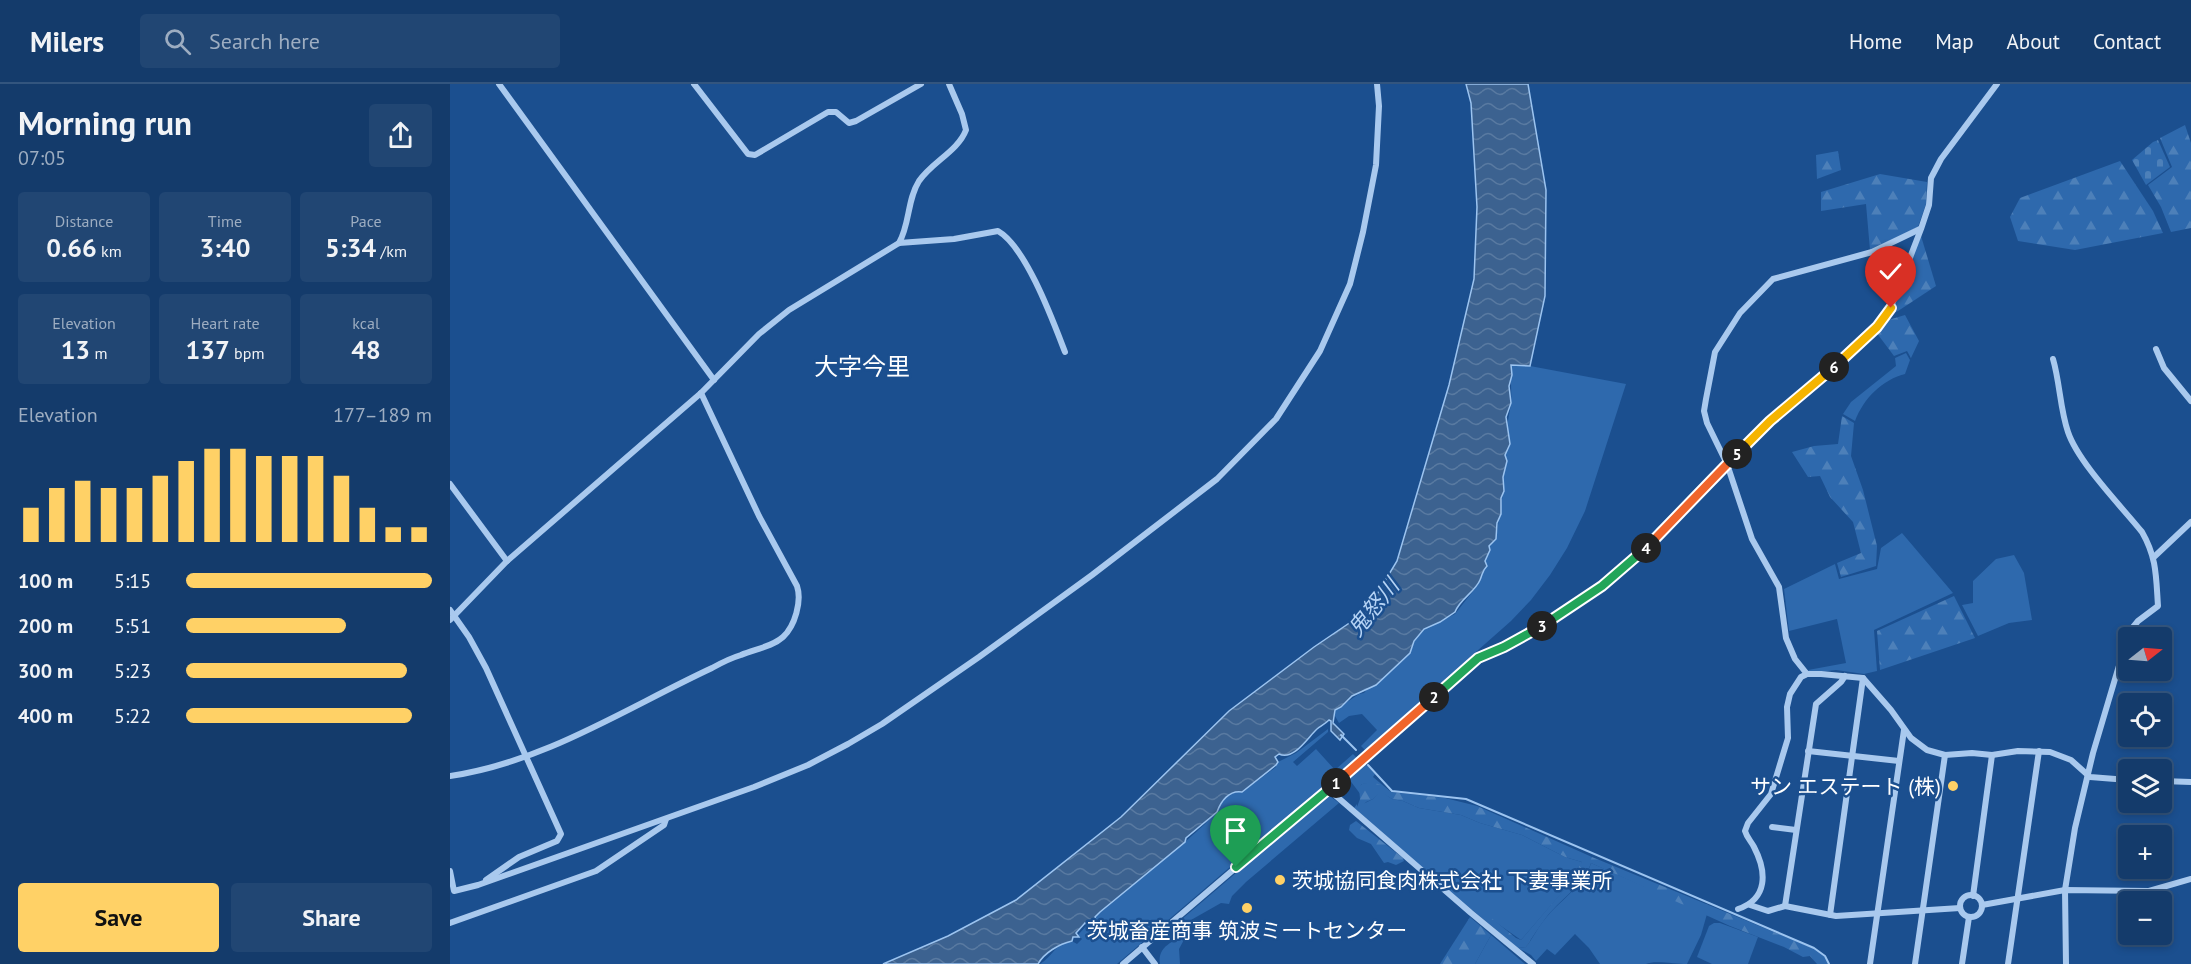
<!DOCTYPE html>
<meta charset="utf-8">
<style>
:root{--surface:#143b6b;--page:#214673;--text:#f1f3f6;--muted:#9dadc1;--line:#33557e;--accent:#ffd166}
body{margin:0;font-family:"PT Sans","Noto Sans JP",sans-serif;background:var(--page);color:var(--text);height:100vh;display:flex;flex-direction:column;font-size:22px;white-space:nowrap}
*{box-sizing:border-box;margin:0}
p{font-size:20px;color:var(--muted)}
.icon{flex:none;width:33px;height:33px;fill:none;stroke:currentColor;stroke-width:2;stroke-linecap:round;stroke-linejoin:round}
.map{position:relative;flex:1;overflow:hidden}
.details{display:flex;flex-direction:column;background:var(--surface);width:450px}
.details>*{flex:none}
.needle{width:39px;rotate:73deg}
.tools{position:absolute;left:1668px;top:543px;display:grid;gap:12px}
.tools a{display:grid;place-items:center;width:54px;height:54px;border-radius:6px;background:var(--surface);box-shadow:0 3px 9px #0003,0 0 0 2px var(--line);font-size:30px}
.pin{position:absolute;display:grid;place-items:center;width:51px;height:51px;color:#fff;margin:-62px -26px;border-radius:50% 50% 50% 0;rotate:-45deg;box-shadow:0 0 6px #0007}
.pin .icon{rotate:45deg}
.km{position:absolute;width:30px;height:30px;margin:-15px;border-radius:50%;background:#222;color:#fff;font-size:16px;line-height:30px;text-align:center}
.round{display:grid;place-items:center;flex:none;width:63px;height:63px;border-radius:6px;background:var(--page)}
.head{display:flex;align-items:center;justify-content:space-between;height:102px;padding:0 18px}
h1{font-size:33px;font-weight:700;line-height:45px}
.figures{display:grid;grid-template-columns:repeat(3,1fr);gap:9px;height:102px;padding:6px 18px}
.figures div{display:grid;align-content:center;border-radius:6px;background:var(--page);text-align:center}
.figures b{font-size:26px;font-weight:700}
.figures small{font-size:16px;font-weight:400}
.figures p{font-size:16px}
.chart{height:168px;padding:12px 18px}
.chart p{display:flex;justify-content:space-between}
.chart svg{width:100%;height:108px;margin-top:6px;stroke:var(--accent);stroke-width:6}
.primary-button{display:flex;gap:12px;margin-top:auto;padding:12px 18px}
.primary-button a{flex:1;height:69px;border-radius:6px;background:var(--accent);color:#111;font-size:24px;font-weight:700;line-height:69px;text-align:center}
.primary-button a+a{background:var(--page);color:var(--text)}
ul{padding:0 18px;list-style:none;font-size:20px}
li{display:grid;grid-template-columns:96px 72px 1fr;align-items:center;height:45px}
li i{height:15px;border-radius:8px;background:var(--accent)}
header{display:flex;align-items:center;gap:36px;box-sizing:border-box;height:84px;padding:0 30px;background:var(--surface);border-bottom:2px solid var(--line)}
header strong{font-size:28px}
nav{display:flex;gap:33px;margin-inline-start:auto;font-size:21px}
.search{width:420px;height:54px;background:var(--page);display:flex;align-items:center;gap:15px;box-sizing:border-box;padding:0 21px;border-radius:6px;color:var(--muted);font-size:22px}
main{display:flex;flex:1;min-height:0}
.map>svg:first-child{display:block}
.green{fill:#2e69ad}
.forest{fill:url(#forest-firs)}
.cemetery{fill:url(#cemetery-stones)}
.water{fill:url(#water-waves);stroke:#9cc4f0;stroke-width:1.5}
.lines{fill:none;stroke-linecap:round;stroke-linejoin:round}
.stream{stroke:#9cc4f0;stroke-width:2}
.street{stroke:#a9c9ee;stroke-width:6}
.split-1-casing{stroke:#fff;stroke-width:12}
.split-2-casing{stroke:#fff;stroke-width:12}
.split-3-casing{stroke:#fff;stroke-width:12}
.split-4-casing{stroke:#fff;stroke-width:12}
.split-5-casing{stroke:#fff;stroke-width:12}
.split-6-casing{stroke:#fff;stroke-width:12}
.split-7-casing{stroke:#fff;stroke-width:12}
.split-1{stroke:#22a559;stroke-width:8}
.split-2{stroke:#f0652b;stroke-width:8}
.split-3{stroke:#22a559;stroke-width:8}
.split-4{stroke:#22a559;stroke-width:8}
.split-5{stroke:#f0652b;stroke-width:8}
.split-6{stroke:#f5b400;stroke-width:8}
.split-7{stroke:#f5b400;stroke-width:8}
.poi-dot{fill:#ffd166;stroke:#1b4f8f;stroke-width:2}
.labels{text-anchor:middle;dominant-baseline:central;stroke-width:5;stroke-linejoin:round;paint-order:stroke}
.poi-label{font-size:21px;fill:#fff;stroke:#1b4f8f;text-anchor:end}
.water-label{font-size:22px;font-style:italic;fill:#b5d3f5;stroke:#1b4f8f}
.quarter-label{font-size:24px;fill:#fff;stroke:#1b4f8f}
</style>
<header>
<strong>Milers</strong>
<div class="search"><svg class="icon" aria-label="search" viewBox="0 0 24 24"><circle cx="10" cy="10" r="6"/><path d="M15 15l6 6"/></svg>Search here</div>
<nav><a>Home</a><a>Map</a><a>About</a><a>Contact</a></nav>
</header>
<main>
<section class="details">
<div class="head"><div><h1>Morning run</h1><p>07:05</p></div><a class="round"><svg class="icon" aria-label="share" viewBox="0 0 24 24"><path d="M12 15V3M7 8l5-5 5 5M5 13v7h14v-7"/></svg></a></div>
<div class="figures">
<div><p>Distance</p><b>0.66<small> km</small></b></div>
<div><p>Time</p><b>3:40</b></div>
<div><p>Pace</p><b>5:34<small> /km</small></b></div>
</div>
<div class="figures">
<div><p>Elevation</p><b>13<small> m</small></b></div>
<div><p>Heart rate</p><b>137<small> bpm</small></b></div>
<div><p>kcal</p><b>48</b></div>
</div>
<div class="chart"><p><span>Elevation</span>177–189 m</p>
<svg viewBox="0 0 160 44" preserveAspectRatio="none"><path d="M5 44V30M15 44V22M25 44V19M35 44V22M45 44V22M55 44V17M65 44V11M75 44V6M85 44V6M95 44V9M105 44V9M115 44V9M125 44V17M135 44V30M145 44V38M155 44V38"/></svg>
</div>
<ul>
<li><b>100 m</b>5:15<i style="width:100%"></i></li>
<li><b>200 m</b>5:51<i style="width:65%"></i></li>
<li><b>300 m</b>5:23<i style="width:90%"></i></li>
<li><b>400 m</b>5:22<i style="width:92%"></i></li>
</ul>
<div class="primary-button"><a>Save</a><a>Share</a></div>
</section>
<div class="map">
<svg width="1741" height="880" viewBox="0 0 1741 880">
<defs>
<pattern id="forest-firs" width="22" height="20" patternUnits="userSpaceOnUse" patternTransform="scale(1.5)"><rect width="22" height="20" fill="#2e69ad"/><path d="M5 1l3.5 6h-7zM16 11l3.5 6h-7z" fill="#4d80b9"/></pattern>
<pattern id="cemetery-stones" width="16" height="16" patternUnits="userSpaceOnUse" patternTransform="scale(1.5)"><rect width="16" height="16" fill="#2e69ad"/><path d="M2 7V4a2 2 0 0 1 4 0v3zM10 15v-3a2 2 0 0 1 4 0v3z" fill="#4d80b9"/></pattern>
<pattern id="water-waves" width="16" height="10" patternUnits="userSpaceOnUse" patternTransform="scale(1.5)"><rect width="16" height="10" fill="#3c6290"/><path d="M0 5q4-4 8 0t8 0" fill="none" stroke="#597aa1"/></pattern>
</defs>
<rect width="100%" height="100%" fill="#1b4f8f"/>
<g class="green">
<path d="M 1456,269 L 1460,276 L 1455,290 C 1432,296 1414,314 1405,337 L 1393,330 L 1401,318 L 1446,282 L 1445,274 Z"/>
<path d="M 1061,281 L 1080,282 L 1176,300 L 1135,427 L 1117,464 L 1100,491 L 1081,516 L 1061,537 L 915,666 L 911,662 L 927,646 L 912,630 L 899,632 L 889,639 L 885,632 L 885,626 L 909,610 L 914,609 L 919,603 L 926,601 L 935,591 L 941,588 L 960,569 L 964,557 L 974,545 L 1005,530 L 1027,502 L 1036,481 L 1035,477 L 1040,466 L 1039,463 L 1046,455 C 1048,439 1051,424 1053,408 C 1054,404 1052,399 1053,394 C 1054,385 1056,379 1055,371 C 1061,362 1057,353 1057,343 C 1058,335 1060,327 1061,319 C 1062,306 1060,293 1061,281 Z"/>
<path d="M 1452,449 L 1503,509 L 1424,546 L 1427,587 L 1414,590 L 1386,586 L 1361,589 L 1358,586 L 1396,579 L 1387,535 L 1339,547 L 1334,505 L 1385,480 L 1389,495 L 1427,485 L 1431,464 Z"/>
<path d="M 1564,471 L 1574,489 L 1582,536 L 1559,539 L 1528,552 L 1512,521 L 1523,519 L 1523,497 L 1546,475 Z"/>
<path d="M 878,645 L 878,648 L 843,678 L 847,682 L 866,665 L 885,686 L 903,670 L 907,674 L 667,880 L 590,880 C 602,874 611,850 627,860 L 632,855 L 628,851 L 637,841 L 645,836 L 645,833 L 650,828 L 735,758 L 755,740 L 778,711 L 784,708 L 792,708 L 826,683 L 826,679 L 846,669 Z"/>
<path d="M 913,677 L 925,690 L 923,693 L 941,708 C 930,701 925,698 912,700 L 910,703 L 911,711 L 899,695 L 898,691 Z"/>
<path d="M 931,707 L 942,715 L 953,717 L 969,724 L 1011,731 L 1030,739 L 1072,751 L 1115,773 L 1132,778 L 1131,782 L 1110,811 L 1071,856 L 991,800 L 904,724 L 907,720 L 907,723 L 923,715 Z"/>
<path d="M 875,713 L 881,713 L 889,719 L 796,798 L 782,812 L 779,820 L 771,819 L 711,853 Z"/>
<path d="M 1141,779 L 1257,830 L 1251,851 L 1237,880 C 1226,880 1203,876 1196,880 L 1150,880 L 1139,864 L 1125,850 L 1105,871 L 1097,865 L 1086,877 L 1081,871 L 1068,864 L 1076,863 C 1083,854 1088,843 1095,835 C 1109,817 1135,801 1141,779 Z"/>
<path d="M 1264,839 L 1270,839 L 1308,853 L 1298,880 L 1262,880 L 1247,873 L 1259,842 Z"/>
<path d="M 737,850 L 729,865 L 730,880 L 710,880 C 707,862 724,857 737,850 Z"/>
<path d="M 1041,851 L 1075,880 L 1025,880 Z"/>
</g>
<g class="forest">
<path d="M 1735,41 L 1741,59 L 1741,144 L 1721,148 L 1711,123 L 1698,101 L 1722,83 L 1710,54 Z"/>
<path d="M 1388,67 L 1391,86 L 1367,95 L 1366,71 Z"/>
<path d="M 1670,77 L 1703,127 L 1713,149 L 1625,166 L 1568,157 L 1560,133 L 1570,114 Z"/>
<path d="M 1430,90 L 1477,98 L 1476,120 L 1468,143 L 1420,166 L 1416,120 L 1371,127 L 1371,108 Z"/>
<path d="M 1471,152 L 1486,202 L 1448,227 L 1438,231 Z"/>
<path d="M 1455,231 L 1469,257 L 1461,274 L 1457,267 L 1444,272 L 1426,248 L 1435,237 Z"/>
<path d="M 1392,332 L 1404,339 L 1401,372 L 1413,406 L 1427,462 L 1426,482 L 1391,493 L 1387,479 L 1411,469 L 1403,438 L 1380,413 L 1370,392 L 1358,393 L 1342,368 L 1364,362 L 1388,360 Z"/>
<path d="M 1504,512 L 1525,554 L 1430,586 L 1427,547 Z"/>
<path d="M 922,698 L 931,701 L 941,708 L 995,714 L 1027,722 L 1142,773 L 1365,865 L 1374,872 L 1378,880 L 1367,880 L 1360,872 L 1353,873 L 1334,863 L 1280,842 L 1141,779 C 1134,801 1109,816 1095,835 C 1088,844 1082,854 1076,863 L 1068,864 L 991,800 L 994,798 L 1008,807 L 1066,854 L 1071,856 L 1118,801 L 1132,778 L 1115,773 L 1072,751 L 1030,739 L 1011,731 L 969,724 L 953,717 L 942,715 L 931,708 L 923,715 L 916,718 L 911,724 L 907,723 L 910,715 L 909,703 L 912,700 Z"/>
<path d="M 906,737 L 953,774 L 954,777 L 946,781 L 938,778 L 934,779 L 921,760 L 907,754 L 899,746 L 900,741 Z"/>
<path d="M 1020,833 L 1041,851 L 1025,880 L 990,880 Z"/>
</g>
<path class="cemetery" d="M 1708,56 L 1720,83 L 1696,101 L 1682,76 L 1703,58 Z"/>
<path class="water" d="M 1016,0 L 1078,0 L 1096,106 L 1095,212 L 1080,282 L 1061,281 L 1062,291 L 1059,302 L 1061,319 L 1056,333 L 1060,360 L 1055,371 L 1057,377 L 1053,393 L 1054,407 L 1051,414 L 1051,430 L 1047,439 L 1046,455 L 1039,462 L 1040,466 L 1035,477 L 1037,482 C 1032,487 1033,489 1030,496 C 1025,508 1010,515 1005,528 L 990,538 L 974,545 L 964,557 L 960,569 L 926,601 L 902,612 L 891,623 L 885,626 L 883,639 L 894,650 L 890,656 L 881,647 L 881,637 L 879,636 C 875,640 871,642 867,645 C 858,653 844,677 829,670 L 825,673 L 828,678 L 826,681 L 792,708 C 779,706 771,717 767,728 L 736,754 L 735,758 L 650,828 L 645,833 L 647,840 L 645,844 L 642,844 L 635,839 L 626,849 L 629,853 L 623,853 L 622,857 C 609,860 594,869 588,880 L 433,880 L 498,852 L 566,816 L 671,733 L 779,627 L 864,563 L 917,527 L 947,477 L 999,301 L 1024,195 L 1027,123 L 1021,19 Z"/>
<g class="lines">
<g class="stream">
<path d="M 891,651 L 906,666"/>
<path d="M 918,681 L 942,707 L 1016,715 L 1364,864 L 1375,872 L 1379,880"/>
</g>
<g class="street">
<path d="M 49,0 L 264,296"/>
<path d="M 244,0 L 298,70 L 305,71 L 378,28 L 386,28 L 399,39 L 406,37 L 471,0"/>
<path d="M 449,159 C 460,140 457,116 469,97 C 482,78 508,67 516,46 L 512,30 L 499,0"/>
<path d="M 1706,265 L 1714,284 L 1741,317"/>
<path d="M 1603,275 C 1610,299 1610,325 1618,348 C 1628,378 1671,422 1692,448 C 1707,474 1706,493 1708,522 L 1688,537 L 1679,548 L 1643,669 L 1625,744 L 1615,806 L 1616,880"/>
<path d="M 0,400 L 57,477"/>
<path d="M 1704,473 L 1741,438"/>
<path d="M 0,526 L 19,553 L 36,584 L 111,750 L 107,757 L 69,773 L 36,796"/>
<path d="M 0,536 L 57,477 L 251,309 L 309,250 L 339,226 L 449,159 L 504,155 L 548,147 C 576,163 603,237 615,268"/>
<path d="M 1357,590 L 1345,575 L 1336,554 L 1329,503 L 1302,455 L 1277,380 L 1257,339 L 1254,327 L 1256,315 L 1265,268 L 1290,229 L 1323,195 L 1422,168 L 1470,145"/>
<path d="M 1358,667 L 1449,677"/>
<path d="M 0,692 C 95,678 176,624 262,584 C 271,579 281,574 291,571 C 305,565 322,563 333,553 C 345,542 352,517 347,502 L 309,432 L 251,309"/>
<path d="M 1712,697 L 1741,698"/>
<path d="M 878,705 L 1021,829 L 1083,880"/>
<path d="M 1322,743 L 1346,746"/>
<path d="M 0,787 L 4,807 L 28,801 L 304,703 L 358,681 L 398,660 L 432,640 L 529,573 L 642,491 L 767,395 L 826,335 L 870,267 L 900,200 L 913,148 L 926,81 L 929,22 L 927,0"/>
<circle cx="1521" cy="822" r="11"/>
<path d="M 1523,812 L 1542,671"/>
<path d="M 1300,821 L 1318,827 L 1335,822 L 1386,832 L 1510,824"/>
<path d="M 1532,821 L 1615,806 L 1699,807 L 1741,795"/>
<path d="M 1335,822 L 1366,620 L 1391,598 L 1395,592"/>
<path d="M 1288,825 C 1318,815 1317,788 1304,763 C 1301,757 1297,754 1295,747 L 1298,739 L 1321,710 L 1338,654 L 1337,623 L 1340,610 L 1351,593 L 1357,590 L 1371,590 L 1413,594 L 1441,626 L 1461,654 L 1477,666 L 1495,671 L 1522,669 L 1542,671 L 1568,667 L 1600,668 L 1621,676 L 1640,693 L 1678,696"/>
<path d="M 1380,831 L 1413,594"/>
<path d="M 0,839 L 146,787 L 214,741 L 216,735"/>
<path d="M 692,863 L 705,880"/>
<path d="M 673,880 L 878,705 L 1028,574 L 1054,563 L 1100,537 L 1162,495 L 1190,471 L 1320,337 L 1397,273 L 1427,243 L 1441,223 L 1471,145 L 1479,121 L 1481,94 L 1491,75 L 1547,0"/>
<path d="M 1420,880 L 1454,646"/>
<path d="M 1465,880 L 1495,671"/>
<path d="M 1512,880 L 1519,833"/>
<path d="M 1558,880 L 1589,667"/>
</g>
</g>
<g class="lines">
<g class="split-1-casing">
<path id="split-1" d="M 786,783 L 886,699"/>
</g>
<g class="split-2-casing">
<path id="split-2" d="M 886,699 L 984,613"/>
</g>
<g class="split-3-casing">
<path id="split-3" d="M 984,613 L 1028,574 L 1054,563 L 1092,542"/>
</g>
<g class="split-4-casing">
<path id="split-4" d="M 1092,542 L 1152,502 L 1196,464"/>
</g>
<g class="split-5-casing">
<path id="split-5" d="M 1196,464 L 1287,370"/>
</g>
<g class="split-6-casing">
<path id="split-6" d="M 1287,370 L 1320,337 L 1384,283"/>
</g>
<g class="split-7-casing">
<path id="split-7" d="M 1384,283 L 1427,243 L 1441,224"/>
</g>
<use href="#split-1" class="split-1"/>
<use href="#split-2" class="split-2"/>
<use href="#split-3" class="split-3"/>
<use href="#split-4" class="split-4"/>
<use href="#split-5" class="split-5"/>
<use href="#split-6" class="split-6"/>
<use href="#split-7" class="split-7"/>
</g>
<g class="poi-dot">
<circle cx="1503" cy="702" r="6"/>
<circle cx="830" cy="796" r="6"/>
<circle cx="797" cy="824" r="6"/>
</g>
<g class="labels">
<g class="poi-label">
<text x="1491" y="702">サン エステート (株)</text>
<text x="842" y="796" text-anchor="start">茨城協同食肉株式会社 下妻事業所</text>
<text x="797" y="846" text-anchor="middle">茨城畜産商事 筑波ミートセンター</text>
</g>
<g class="water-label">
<text transform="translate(923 523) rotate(-51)">鬼怒川</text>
</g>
<g class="quarter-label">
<text x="412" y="282">大字今里</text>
</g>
</g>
</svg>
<div class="tools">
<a><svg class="needle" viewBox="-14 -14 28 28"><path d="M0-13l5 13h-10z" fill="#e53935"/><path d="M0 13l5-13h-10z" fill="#9dadc1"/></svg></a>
<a><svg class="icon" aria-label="locate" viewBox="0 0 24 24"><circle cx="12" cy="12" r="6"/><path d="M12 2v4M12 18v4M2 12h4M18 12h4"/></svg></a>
<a><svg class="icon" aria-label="layers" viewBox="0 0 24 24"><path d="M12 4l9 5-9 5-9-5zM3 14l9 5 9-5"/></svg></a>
<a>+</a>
<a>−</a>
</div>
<div class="pin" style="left:786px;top:783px;background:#1e9e55"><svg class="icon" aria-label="arrive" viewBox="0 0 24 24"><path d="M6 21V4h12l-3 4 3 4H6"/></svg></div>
<div class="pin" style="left:1441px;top:224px;background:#d93025"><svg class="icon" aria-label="check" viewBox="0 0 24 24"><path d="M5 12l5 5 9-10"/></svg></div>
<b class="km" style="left:886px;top:699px">1</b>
<b class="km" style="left:984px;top:613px">2</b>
<b class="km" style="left:1092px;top:542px">3</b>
<b class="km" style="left:1196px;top:464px">4</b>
<b class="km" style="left:1287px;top:370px">5</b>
<b class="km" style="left:1384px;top:283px">6</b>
</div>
</main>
